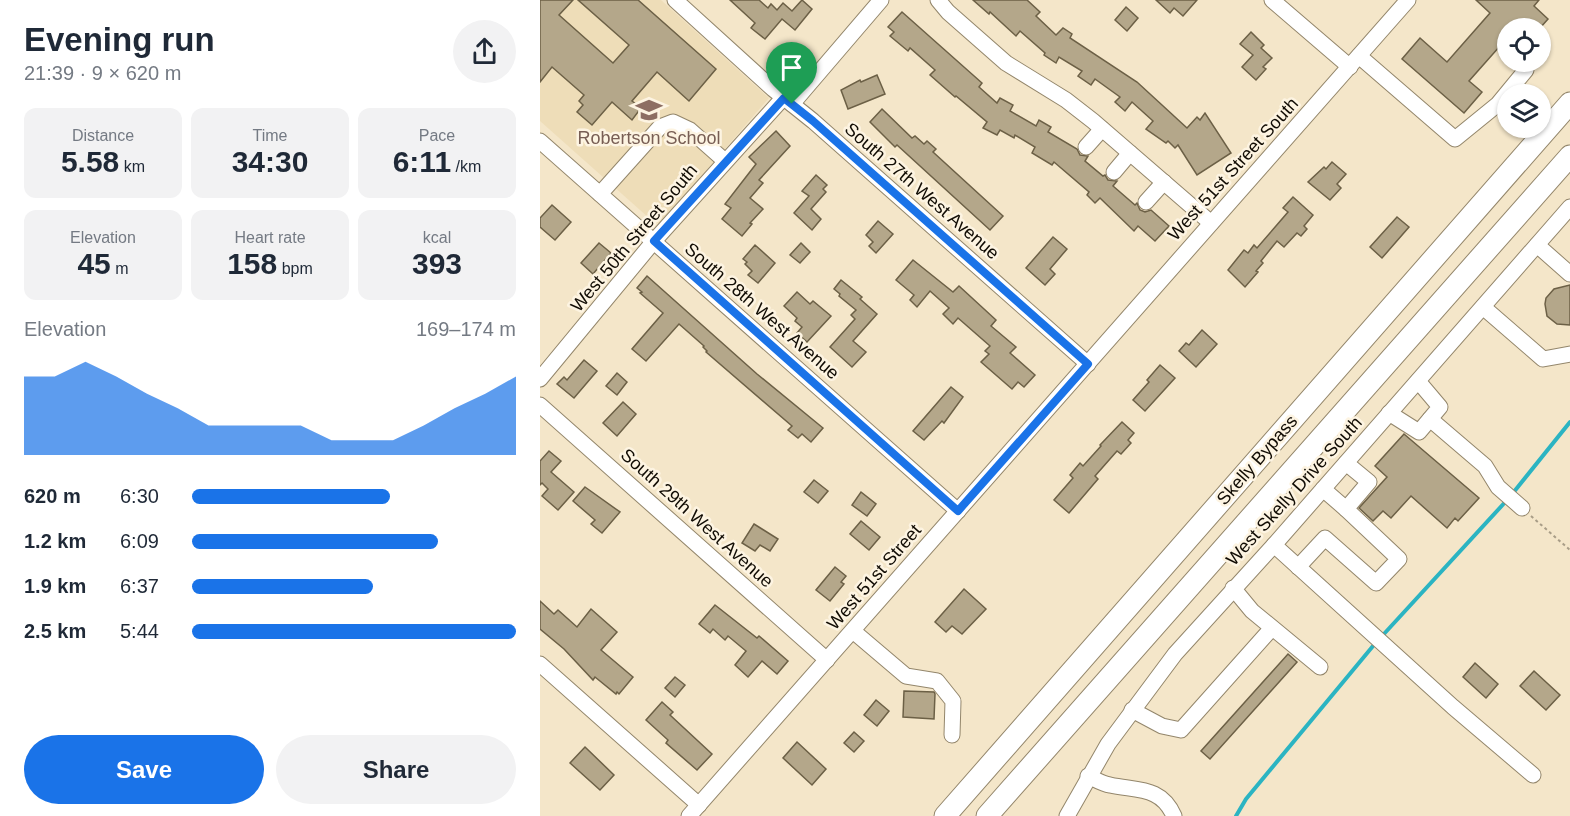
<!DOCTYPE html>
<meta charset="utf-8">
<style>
:root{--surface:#fff;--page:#f2f2f3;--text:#1f2937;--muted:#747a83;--accent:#1a73e8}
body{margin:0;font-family:Helvetica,sans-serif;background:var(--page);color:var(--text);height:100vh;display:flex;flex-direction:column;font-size:22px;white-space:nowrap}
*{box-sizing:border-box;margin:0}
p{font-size:20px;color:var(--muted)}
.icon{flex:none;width:33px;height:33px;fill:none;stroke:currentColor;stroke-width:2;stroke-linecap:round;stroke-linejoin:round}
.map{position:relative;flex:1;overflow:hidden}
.details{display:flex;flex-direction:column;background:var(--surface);width:540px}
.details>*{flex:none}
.controls{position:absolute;left:957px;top:18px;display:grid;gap:12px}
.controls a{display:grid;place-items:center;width:54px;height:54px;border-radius:50%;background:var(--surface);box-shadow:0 2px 4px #0004;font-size:30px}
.pin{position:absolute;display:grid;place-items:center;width:51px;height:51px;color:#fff;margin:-62px -26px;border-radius:50% 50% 50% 0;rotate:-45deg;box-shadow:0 0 6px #0007}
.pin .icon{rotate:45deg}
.round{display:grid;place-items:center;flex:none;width:63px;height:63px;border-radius:32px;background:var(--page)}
.overview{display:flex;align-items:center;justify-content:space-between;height:102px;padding:0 24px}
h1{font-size:33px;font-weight:800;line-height:45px}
.stats{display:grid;grid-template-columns:repeat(3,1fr);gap:9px;height:102px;padding:6px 24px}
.stats div{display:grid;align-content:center;border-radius:12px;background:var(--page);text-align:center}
.stats b{font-size:30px;font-weight:800}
.stats small{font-size:16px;font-weight:400}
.stats p{font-size:16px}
.chart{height:168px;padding:12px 24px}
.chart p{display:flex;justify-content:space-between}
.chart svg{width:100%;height:108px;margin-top:6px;fill:var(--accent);opacity:.7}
.button{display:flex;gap:12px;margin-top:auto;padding:12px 24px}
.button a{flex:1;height:69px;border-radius:36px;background:var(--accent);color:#fff;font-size:24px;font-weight:800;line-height:69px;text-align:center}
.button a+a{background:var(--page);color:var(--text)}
ul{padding:0 24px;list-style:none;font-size:20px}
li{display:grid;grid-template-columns:96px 72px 1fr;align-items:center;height:45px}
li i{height:15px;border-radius:8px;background:var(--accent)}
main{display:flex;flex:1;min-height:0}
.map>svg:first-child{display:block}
.built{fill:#eeddb8}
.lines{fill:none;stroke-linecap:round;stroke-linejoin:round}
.stream{stroke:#2bb4c2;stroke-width:4}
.building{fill:#b4a78a;stroke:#6c6046;stroke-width:1.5}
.minor-casing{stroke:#93866b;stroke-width:17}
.highway-casing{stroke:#93866b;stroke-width:23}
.path{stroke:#a89d87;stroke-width:2;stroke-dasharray:3 3;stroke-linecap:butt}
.minor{stroke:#fff;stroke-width:15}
.highway{stroke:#fff;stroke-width:21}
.route-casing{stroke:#fff;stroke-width:12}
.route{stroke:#1a73e8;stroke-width:8}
.labels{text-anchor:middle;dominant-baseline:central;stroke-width:5;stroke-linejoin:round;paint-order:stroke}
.education-label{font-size:18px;fill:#785e54;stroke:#fdf4e2}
.street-label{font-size:18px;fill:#110c04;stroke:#fdf4e2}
</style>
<main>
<section class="details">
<div class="overview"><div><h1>Evening run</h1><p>21:39 · 9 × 620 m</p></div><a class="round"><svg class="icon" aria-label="share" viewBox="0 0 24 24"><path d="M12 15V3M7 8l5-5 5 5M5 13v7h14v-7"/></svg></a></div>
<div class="stats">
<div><p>Distance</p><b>5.58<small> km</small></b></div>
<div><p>Time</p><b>34:30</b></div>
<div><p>Pace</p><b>6:11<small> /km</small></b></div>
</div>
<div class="stats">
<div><p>Elevation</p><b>45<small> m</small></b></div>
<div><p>Heart rate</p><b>158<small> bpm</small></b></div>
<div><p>kcal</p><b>393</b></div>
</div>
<div class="chart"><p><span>Elevation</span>169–174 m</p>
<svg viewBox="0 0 160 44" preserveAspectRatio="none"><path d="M0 44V12L10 12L20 6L30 12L40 19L50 25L60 32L70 32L80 32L90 32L100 38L110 38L120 38L130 32L140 25L150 19L160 12V44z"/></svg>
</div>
<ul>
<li><b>620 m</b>6:30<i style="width:61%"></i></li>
<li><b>1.2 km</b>6:09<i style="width:76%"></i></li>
<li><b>1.9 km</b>6:37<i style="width:56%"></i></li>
<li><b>2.5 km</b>5:44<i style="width:100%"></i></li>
</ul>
<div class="button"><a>Save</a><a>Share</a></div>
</section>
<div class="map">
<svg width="1030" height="816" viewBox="0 0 1030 816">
<rect width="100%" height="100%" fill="#f4e6c9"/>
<path class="built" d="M 0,0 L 121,0 L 229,98 L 120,224 L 109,218 L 0,121 Z"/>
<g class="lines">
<g class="stream">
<path d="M 973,493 L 1030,422"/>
<path d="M 843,635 L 968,499"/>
<path d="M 696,816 L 706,799 L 833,646"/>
</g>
</g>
<g class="building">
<path d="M 0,0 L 33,0 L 19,15 L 73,63 L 89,45 L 38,0 L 98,0 L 176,69 L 149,101 L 117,72 L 92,101 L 101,108 L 92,120 L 72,102 L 52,125 L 37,112 L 43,105 L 39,101 L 44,95 L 12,67 L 0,82 Z"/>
<path d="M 190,0 L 219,0 L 228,8 L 231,4 L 237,10 L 243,3 L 252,11 L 262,0 L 272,9 L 255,30 L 242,19 L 225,39 L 211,28 L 215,23 Z"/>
<path d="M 433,0 L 487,0 L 500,12 L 496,16 L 516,35 L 523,28 L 532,34 L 530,38 L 597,82 L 647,128 L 657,117 L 660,120 L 665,113 L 691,153 L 657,175 L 638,145 L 635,148 L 628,141 L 626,143 L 606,129 L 613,121 L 592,102 L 585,111 L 575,102 L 580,97 L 555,79 L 551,85 L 538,76 L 542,71 L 519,57 L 516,63 L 504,55 L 505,53 L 480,31 L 476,36 L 450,12 L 449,14 Z"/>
<path d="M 616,0 L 657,0 L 643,16 L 634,8 L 630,13 Z"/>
<path d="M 936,0 L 999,0 L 994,6 L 1008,19 L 1000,28 L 968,28 L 968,37 L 929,81 L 942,92 L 924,113 L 862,59 L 880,38 L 907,62 L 950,13 Z"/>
<path d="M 586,7 L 598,18 L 587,31 L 575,20 Z"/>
<path d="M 362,12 L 442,83 L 439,87 L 457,103 L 460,98 L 473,105 L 470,111 L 496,126 L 499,120 L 511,127 L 508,132 L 537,149 L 540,155 L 548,156 L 545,161 L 563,176 L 565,175 L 568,180 L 577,181 L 573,186 L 595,205 L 597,203 L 600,210 L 605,212 L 611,210 L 629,226 L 615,241 L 598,226 L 594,231 L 560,198 L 555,203 L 547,195 L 549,192 L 514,162 L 512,165 L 492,153 L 495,147 L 475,135 L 474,138 L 460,130 L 457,135 L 443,128 L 447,122 L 416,96 L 415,97 L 390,75 L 395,70 L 370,48 L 368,51 L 350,36 L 354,32 L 348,27 Z"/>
<path d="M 711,32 L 724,45 L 721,48 L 732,58 L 723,67 L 726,69 L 716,80 L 702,67 L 713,55 L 700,44 Z"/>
<path d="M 337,75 L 345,94 L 308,109 L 301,90 L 320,80 L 321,82 Z"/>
<path d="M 342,109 L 372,138 L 375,136 L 384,144 L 387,141 L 396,149 L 393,152 L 463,216 L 450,230 L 357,145 L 355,147 L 330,122 Z"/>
<path d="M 236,131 L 250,146 L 219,180 L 223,183 L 210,198 L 223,209 L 210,223 L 212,224 L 202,236 L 182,219 L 191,208 L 185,204 L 216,164 L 209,157 Z"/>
<path d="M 792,162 L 806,174 L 797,184 L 801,188 L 790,200 L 768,182 L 784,167 L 786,169 Z"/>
<path d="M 276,175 L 287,185 L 283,189 L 286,192 L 271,209 L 281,219 L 272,230 L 254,213 L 269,196 L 262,191 Z"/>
<path d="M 753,197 L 773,215 L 764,226 L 767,229 L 761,236 L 757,233 L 744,247 L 737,241 L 721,261 L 723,263 L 716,271 L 718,272 L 705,287 L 688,270 L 704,250 L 708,253 L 714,245 L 717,248 L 748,212 L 743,208 Z"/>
<path d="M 12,205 L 31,222 L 15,240 L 0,227 L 0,218 Z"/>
<path d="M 857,217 L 869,227 L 842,258 L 830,247 Z"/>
<path d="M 338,221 L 353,234 L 336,253 L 329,246 L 333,242 L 326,235 Z"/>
<path d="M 513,237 L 527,249 L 510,269 L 515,274 L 505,285 L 486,268 Z"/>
<path d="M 59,243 L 71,253 L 53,274 L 41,263 Z"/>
<path d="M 261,243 L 270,252 L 260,263 L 250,255 Z"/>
<path d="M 215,245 L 235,263 L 218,283 L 208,275 L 212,271 L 205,264 L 207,262 L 203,259 Z"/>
<path d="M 373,260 L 413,292 L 419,286 L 456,320 L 451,326 L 476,347 L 470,353 L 495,375 L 484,387 L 478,382 L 472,389 L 441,362 L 449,354 L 445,351 L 450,346 L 418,318 L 413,324 L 403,314 L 409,308 L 390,291 L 377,307 L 370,300 L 374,295 L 356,280 Z"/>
<path d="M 107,276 L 217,374 L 283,428 L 271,442 L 262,434 L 258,438 L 248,430 L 252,426 L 166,352 L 167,351 L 163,347 L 164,346 L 139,324 L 106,361 L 92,349 L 123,313 L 100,293 L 102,292 L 97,288 Z"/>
<path d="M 301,280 L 322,297 L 320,299 L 337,314 L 313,341 L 326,352 L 312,367 L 290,347 L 315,319 L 311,315 L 316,310 L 299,296 L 300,294 L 294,289 Z"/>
<path d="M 1030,285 L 1030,325 L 1017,324 L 1007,316 L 1005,304 L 1006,298 L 1014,289 Z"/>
<path d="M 257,292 L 270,304 L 273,301 L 291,316 L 267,342 L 257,333 L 262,327 L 255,321 L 257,318 L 244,306 Z"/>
<path d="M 662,330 L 677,344 L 656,367 L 639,351 L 646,343 L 649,345 Z"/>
<path d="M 44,360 L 57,371 L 34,398 L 17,384 L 24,377 L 27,380 Z"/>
<path d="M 620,365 L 635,378 L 605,411 L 593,400 L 609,382 L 607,380 Z"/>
<path d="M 77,373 L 87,382 L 77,395 L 66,386 Z"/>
<path d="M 411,387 L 423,397 L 404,423 L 402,421 L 384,440 L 373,431 Z"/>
<path d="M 83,402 L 96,414 L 77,436 L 63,423 Z"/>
<path d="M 582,422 L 594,433 L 588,440 L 591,443 L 581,454 L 577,451 L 555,476 L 558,479 L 529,513 L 514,500 L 533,478 L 530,475 L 540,463 L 543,466 L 561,446 L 560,445 Z"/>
<path d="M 864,434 L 939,498 L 918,521 L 915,518 L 907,528 L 871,496 L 851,518 L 843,511 L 833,521 L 819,508 L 847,477 L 835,466 Z"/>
<path d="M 9,451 L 21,461 L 11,472 L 34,492 L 18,510 L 2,496 L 8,489 L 2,483 L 0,485 L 0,461 Z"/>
<path d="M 274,480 L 288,491 L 278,503 L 264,492 Z"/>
<path d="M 45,487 L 80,512 L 62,533 L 51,524 L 55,520 L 33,501 Z"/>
<path d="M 321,492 L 336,504 L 327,516 L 312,505 Z"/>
<path d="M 321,521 L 340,537 L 329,550 L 310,534 Z"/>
<path d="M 214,524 L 238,539 L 230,551 L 220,545 L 215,551 L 202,543 Z"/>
<path d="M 295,567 L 306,576 L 301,582 L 304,584 L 290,601 L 276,590 Z"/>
<path d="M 424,589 L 446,609 L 422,634 L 412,626 L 406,632 L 395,622 Z"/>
<path d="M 0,601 L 14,614 L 18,610 L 37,627 L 51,609 L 77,632 L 61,650 L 93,677 L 79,694 L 77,692 L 76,694 L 55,677 L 53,680 L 24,649 L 0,629 Z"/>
<path d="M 175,605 L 217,638 L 219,636 L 248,661 L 237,674 L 222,661 L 208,677 L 195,665 L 206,651 L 188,636 L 185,640 L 173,629 L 170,633 L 159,624 Z"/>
<path d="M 748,654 L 757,662 L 670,759 L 661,751 Z"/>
<path d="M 935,663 L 958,684 L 946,698 L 923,677 Z"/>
<path d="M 994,671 L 1020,695 L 1006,710 L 980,686 Z"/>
<path d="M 135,677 L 145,685 L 135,697 L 125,688 Z"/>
<path d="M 364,691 L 394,692 L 395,694 L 394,719 L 363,717 Z"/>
<path d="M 336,700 L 349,711 L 337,726 L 324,715 Z"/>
<path d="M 122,702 L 133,712 L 130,715 L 172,754 L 157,770 L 126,743 L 128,740 L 106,720 Z"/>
<path d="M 314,732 L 324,741 L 314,752 L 304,743 Z"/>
<path d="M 257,742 L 286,769 L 272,785 L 243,758 Z"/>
<path d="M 45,747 L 74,775 L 60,790 L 30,763 Z"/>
</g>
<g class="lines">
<g class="minor-casing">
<g id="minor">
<path d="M 135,0 L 233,89 L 273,121 L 548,364"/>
<path d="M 398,0 L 408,12 L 466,63 L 526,100 L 553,121 L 671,223"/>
<path d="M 732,0 L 810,67"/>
<path d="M 819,56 L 915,139 L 958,104 L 986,70"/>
<path d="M 252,104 L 341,0"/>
<path d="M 0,141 L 418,511"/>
<path d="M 546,147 L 562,129"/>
<path d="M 574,172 L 590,153"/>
<path d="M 60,194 L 120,127 L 133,122 L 150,130 L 185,161"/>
<path d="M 606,202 L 624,182"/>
<path d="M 997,245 L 1030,274"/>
<path d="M 943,307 L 1003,359 L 1030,354"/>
<path d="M 0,379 L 114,241 L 244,97"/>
<path d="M 0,405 L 287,660"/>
<path d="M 849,413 L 879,432 L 900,407 L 878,381"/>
<path d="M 890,419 L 945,466 L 958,487 L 982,508"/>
<path d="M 783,489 L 806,509 L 829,482 L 806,463"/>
<path d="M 734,545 L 913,707 L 993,775"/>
<path d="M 758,567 L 785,538 L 836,583 L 859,559 L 806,509"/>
<path d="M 693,588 L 712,611 L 780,667"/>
<path d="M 313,631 L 366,676 L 397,681 L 413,701 L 412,735"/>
<path d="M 0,664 L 159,805"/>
<path d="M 592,710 L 622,726 L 641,730 L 732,628"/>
<path d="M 548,776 C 555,779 562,784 570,785 C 597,791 621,786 634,816"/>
<path d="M 149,816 L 868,0"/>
<path d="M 527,816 L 568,744 L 635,654 L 734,545 L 1030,207"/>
</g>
</g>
<g class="highway-casing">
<g id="highway">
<path d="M 405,816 L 1030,103"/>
<path d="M 447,816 L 1030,156"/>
</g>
</g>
<path class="path" d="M 991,516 L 1030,550"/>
<use href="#minor" class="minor"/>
<use href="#highway" class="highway"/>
</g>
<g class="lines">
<g class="route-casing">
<path id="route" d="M 244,98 L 273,121 L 548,364 L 418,511 L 114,241 Z"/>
</g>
<use href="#route" class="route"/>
</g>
<defs>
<g id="school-bare" transform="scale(2.07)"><path d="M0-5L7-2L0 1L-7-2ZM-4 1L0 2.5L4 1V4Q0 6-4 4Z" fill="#8d6e63" stroke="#fdf4e2" stroke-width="2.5" paint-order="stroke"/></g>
</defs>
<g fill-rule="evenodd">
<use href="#school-bare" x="109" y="110"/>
</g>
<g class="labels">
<g class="education-label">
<text x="109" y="138">Robertson School</text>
</g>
<g class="street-label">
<text transform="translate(693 169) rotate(-48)">West 51st Street South</text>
<text transform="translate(382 191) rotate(41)">South 27th West Avenue</text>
<text transform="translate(94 238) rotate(-50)">West 50th Street South</text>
<text transform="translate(222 311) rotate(41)">South 28th West Avenue</text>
<text transform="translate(717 460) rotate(-49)">Skelly Bypass</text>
<text transform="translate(754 491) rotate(-48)">West Skelly Drive South</text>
<text transform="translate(157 518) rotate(42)">South 29th West Avenue</text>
<text transform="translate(334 577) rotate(-49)">West 51st Street</text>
</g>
</g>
</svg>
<div class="controls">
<a><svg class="icon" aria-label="locate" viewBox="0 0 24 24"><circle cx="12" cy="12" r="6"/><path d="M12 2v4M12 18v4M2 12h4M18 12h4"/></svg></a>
<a><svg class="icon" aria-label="layers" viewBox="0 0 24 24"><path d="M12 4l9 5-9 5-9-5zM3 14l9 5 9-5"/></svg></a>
</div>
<div class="pin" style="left:252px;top:104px;background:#1e9e55"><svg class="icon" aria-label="arrive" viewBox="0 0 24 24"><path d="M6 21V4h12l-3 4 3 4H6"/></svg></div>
</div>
</main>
